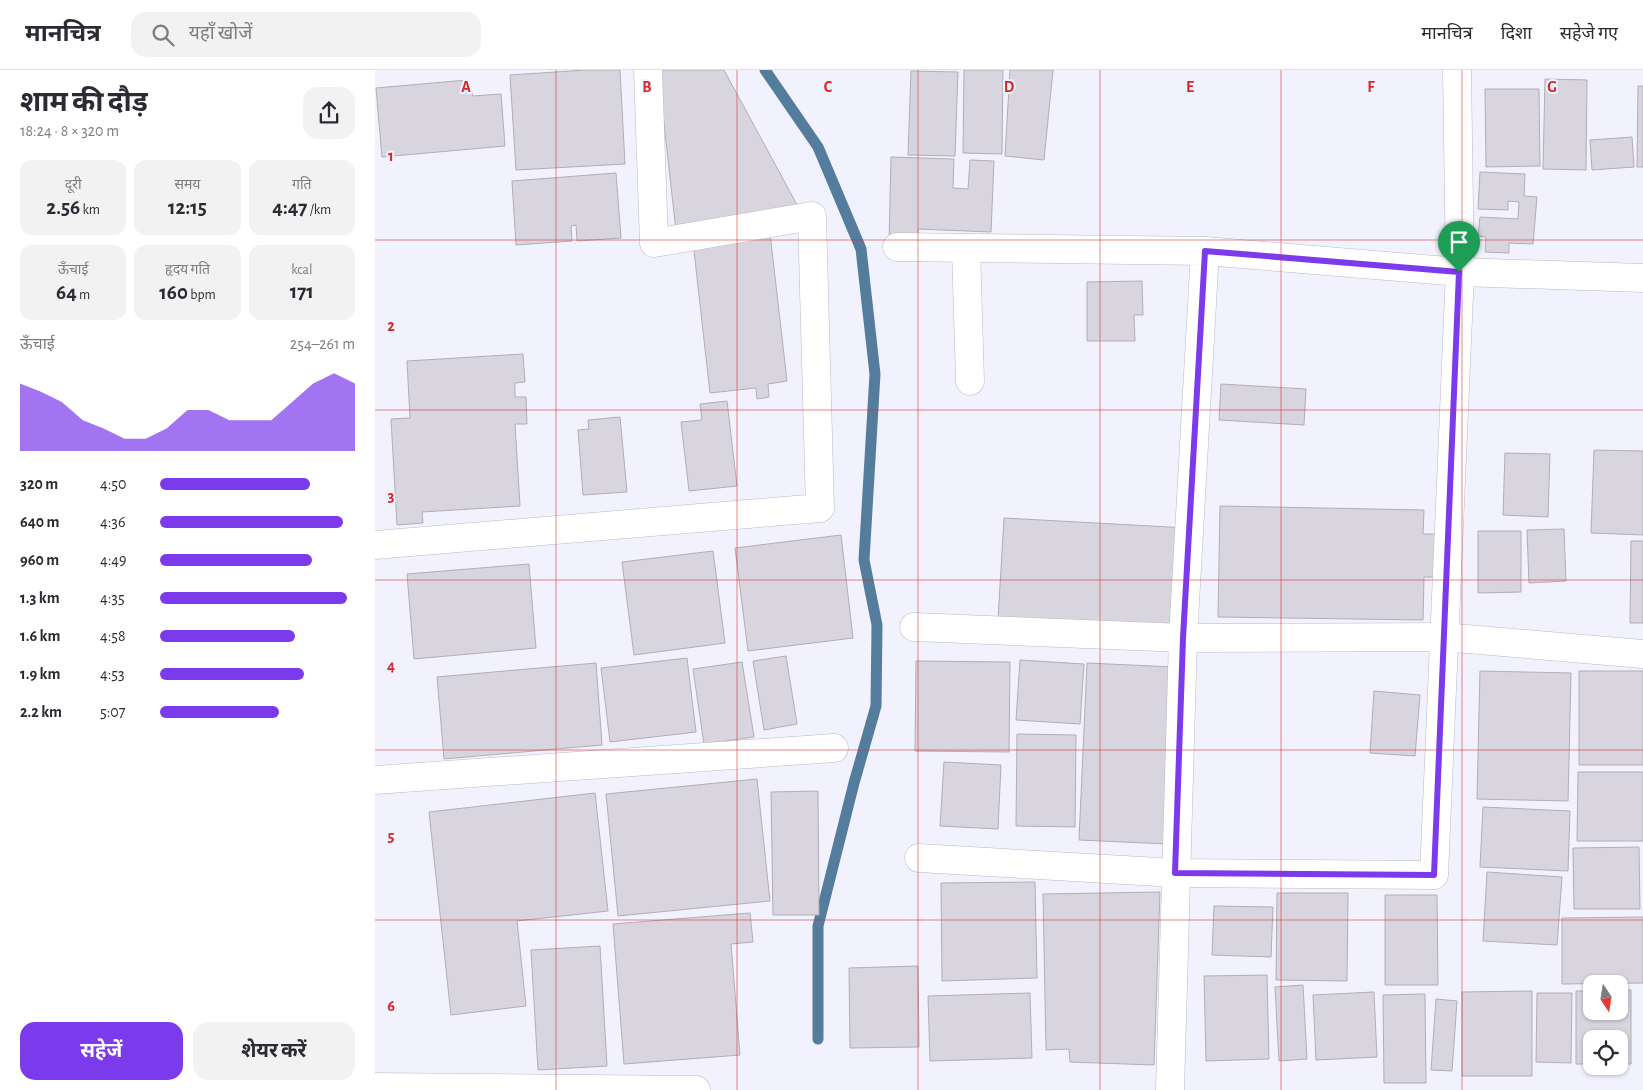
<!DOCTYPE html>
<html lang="hi">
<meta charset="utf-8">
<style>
:root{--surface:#fff;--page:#f2f2f3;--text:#2b2b33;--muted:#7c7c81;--line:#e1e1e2;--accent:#7c3aed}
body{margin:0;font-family:"Alegreya Sans","Noto Sans Devanagari",sans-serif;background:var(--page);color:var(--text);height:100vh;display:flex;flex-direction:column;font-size:19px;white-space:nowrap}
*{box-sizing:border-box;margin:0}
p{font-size:16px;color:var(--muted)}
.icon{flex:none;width:28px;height:28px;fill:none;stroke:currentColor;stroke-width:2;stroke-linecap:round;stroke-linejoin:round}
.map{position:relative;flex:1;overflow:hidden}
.details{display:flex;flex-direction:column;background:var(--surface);width:375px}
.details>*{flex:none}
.needle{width:32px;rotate:168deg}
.fabs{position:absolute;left:1208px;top:905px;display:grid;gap:10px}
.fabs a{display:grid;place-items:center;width:45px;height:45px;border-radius:10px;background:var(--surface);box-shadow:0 1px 4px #0004;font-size:25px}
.pin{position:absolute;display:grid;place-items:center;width:42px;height:42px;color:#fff;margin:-51px -21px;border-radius:50% 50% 50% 0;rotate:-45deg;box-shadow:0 0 5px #0007}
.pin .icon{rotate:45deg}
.round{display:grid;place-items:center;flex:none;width:52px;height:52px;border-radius:15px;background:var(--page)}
.head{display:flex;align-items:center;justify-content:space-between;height:85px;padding:0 20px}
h1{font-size:28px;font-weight:700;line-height:38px}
.figures{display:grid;grid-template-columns:repeat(3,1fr);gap:8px;height:85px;padding:5px 20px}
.figures div{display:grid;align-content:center;border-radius:12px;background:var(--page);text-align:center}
.figures b{font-size:21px;font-weight:700}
.figures small{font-size:14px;font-weight:400}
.figures p{font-size:14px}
.chart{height:140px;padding:10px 20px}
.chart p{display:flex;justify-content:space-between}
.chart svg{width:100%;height:90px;margin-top:5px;fill:var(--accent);opacity:.7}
.button{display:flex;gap:10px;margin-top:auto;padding:10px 20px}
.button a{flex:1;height:58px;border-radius:15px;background:var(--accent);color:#fff;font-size:20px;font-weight:700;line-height:58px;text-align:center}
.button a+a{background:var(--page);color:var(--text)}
ul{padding:0 20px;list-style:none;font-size:16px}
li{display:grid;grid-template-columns:80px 60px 1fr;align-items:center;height:38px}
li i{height:12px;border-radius:6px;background:var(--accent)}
header{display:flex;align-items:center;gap:30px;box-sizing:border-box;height:70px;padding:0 25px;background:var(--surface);border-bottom:1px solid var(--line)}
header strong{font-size:24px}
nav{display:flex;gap:28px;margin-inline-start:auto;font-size:18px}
.search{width:350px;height:45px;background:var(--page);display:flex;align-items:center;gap:12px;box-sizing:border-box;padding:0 18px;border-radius:15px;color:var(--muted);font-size:19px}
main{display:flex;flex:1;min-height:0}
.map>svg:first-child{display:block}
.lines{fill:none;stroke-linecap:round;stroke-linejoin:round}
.stream{stroke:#547c9d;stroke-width:11}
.building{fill:#d9d5df;stroke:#b2adb7}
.minor-casing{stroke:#babac5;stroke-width:29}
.minor{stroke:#fff;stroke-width:28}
.route-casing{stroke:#fff;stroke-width:10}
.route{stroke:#7c3aed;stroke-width:6}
.grid{fill:none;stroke:#d62828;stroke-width:1;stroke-opacity:0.55}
.grid-label{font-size:16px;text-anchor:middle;font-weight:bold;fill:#d62828;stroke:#f1f2fd;stroke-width:4;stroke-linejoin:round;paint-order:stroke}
</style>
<header>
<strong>मानचित्र</strong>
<div class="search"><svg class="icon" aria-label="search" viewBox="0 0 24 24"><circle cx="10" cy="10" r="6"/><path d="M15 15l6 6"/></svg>यहाँ खोजें</div>
<nav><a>मानचित्र</a><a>दिशा</a><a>सहेजे गए</a></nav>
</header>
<main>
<section class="details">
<div class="head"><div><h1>शाम की दौड़</h1><p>18:24 · 8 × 320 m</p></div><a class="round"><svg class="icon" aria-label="share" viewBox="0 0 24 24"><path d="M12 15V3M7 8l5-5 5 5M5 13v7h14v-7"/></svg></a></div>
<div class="figures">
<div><p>दूरी</p><b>2.56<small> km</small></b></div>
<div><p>समय</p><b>12:15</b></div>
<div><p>गति</p><b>4:47<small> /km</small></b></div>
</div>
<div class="figures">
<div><p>ऊँचाई</p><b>64<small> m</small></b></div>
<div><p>हृदय गति</p><b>160<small> bpm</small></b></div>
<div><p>kcal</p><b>171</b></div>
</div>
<div class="chart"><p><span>ऊँचाई</span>254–261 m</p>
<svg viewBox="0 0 160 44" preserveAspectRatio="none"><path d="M0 44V11L10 15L20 20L30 29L40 33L50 38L60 38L70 33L80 24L90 24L100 29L110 29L120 29L130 20L140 11L150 6L160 11V44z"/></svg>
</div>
<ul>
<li><b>320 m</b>4:50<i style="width:77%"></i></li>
<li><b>640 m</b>4:36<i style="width:94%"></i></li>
<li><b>960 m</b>4:49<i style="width:78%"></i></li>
<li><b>1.3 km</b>4:35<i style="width:96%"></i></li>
<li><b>1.6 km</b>4:58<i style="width:69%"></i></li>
<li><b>1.9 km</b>4:53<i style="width:74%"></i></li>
<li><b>2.2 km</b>5:07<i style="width:61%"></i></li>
</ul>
<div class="button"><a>सहेजें</a><a>शेयर करें</a></div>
</section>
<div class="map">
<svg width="1268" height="1020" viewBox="0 0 1268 1020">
<rect width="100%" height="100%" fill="#f1f2fd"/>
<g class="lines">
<path class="stream" d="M 390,0 L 443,77 L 486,179 L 500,304 L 489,490 L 502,555 L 501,636 L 479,713 L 443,856 L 443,969"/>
</g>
<g class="building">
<path d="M 211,0 L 245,0 L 250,94 L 141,100 L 135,5 Z"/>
<path d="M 283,0 L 349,0 L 427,144 L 301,161 Z"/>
<path d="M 589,0 L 628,0 L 627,84 L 588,83 Z"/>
<path d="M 635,0 L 678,0 L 669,90 L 630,86 Z"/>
<path d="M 536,1 L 583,2 L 580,86 L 533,85 Z"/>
<path d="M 1170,9 L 1212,10 L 1211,100 L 1168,99 Z"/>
<path d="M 92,10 L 98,26 L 126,24 L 130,76 L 7,87 L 1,18 Z"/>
<path d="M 1263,16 L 1268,16 L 1268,97 L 1262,97 Z"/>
<path d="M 1110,19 L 1164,19 L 1165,96 L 1111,97 Z"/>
<path d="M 1257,67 L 1259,97 L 1217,100 L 1215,70 Z"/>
<path d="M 516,87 L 579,89 L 578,118 L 593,119 L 595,90 L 619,91 L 616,162 L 543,159 L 543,175 L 514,174 Z"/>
<path d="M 1105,102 L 1150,104 L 1149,126 L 1162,127 L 1158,174 L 1134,173 L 1134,183 L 1110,182 L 1111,167 L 1103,166 L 1105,147 L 1143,149 L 1144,132 L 1133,131 L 1133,140 L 1103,139 Z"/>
<path d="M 241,103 L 246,168 L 202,171 L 201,155 L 196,156 L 197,171 L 141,175 L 137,111 Z"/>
<path d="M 395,163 L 412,311 L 393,314 L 394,327 L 382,329 L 381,318 L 335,323 L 318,172 Z"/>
<path d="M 767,211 L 768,245 L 759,245 L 760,271 L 712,271 L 712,212 Z"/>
<path d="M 148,284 L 150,312 L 140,313 L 140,327 L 151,327 L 152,354 L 140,354 L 145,436 L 47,442 L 48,453 L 22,455 L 16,349 L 35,348 L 32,291 Z"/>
<path d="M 846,314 L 931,319 L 929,355 L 844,350 Z"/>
<path d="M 352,331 L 362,416 L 314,421 L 306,352 L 327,350 L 325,334 Z"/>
<path d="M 245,347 L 252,422 L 208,425 L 203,360 L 214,359 L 213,350 Z"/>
<path d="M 1219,380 L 1268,381 L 1268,465 L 1216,463 Z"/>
<path d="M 1130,383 L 1175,384 L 1173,447 L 1128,445 Z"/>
<path d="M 845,436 L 1049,440 L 1048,464 L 1065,464 L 1065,507 L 1049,507 L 1048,550 L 843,547 Z"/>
<path d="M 629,448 L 813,458 L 808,559 L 623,550 Z"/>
<path d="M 1189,459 L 1191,511 L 1154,513 L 1152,460 Z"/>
<path d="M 1103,461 L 1146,461 L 1146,522 L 1103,523 Z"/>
<path d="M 466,465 L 478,568 L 373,581 L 360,478 Z"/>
<path d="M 1256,471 L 1268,471 L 1268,553 L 1255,553 Z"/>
<path d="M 338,481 L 350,573 L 259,585 L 247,492 Z"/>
<path d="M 154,494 L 161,578 L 39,589 L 32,504 Z"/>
<path d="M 411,586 L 422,654 L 389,660 L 378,591 Z"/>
<path d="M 312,588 L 321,662 L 235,672 L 226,598 Z"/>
<path d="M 645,590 L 709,594 L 705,654 L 641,650 Z"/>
<path d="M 541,591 L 635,592 L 634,682 L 540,681 Z"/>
<path d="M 367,592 L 379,667 L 329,674 L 318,599 Z"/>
<path d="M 221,593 L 227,675 L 69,689 L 62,607 Z"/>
<path d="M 712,593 L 799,597 L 792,774 L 704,770 Z"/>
<path d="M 1105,601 L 1196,603 L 1193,731 L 1102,729 Z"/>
<rect x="1204" y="601" width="64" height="94"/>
<path d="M 999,621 L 1045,625 L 1040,686 L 995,683 Z"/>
<path d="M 642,664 L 701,665 L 700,757 L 641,756 Z"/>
<path d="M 569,692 L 626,695 L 623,759 L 565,756 Z"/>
<path d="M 1203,702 L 1268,702 L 1268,771 L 1202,771 Z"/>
<path d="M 382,709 L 395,831 L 243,846 L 231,724 Z"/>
<path d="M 443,721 L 444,845 L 398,845 L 396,722 Z"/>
<path d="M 220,723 L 233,841 L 142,851 L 151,936 L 76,945 L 54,742 Z"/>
<path d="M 1108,737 L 1195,741 L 1193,801 L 1105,797 Z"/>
<path d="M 1264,777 L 1265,839 L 1199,839 L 1198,778 Z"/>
<path d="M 1112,802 L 1187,807 L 1182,875 L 1108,871 Z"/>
<path d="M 660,812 L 662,908 L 567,911 L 566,813 Z"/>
<path d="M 785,822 L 779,995 L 695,992 L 694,979 L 671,980 L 668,824 Z"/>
<path d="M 902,823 L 973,823 L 972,911 L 901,910 Z"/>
<path d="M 1010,825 L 1062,825 L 1063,915 L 1010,915 Z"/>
<path d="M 839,836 L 898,837 L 896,887 L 837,885 Z"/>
<path d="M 375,843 L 378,872 L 356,874 L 365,985 L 249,994 L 238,854 Z"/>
<path d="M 1268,847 L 1268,913 L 1187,914 L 1187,848 Z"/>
<path d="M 225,876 L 232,996 L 163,1000 L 156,880 Z"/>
<path d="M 543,896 L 544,977 L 475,978 L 474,898 Z"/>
<path d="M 892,905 L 894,989 L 831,991 L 829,906 Z"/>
<path d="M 928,915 L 932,989 L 904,991 L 900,917 Z"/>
<path d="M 1244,920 L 1256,920 L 1256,994 L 1244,994 L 1244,969 L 1216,969 L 1216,994 L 1201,994 L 1201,921 L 1216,921 L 1216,941 L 1244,941 Z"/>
<path d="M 1157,921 L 1157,1006 L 1087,1006 L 1087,922 Z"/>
<path d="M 999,922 L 1002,987 L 941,990 L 938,925 Z"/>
<path d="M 655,923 L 657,988 L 555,991 L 553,926 Z"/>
<path d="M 1162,923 L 1197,923 L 1196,993 L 1161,992 Z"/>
<path d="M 1050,924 L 1051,1013 L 1009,1013 L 1008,925 Z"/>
<path d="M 1061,929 L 1082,931 L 1077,1001 L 1056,1000 Z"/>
</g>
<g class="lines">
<g class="minor-casing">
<g id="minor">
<path d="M 522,177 L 830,181 L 808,568 L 795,1020"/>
<path d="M 591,178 L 595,311"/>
<path d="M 830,181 L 1085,202 L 1268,208"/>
<path d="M 0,475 L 445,438 L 437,146 L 279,173 L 273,0"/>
<path d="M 539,557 L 808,568 L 1068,567 L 1268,584"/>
<path d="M 0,710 L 459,678"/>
<path d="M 544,788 L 801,803 L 1059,805 L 1085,202 L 1082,0"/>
<path d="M 0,1017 L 321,1020"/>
</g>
</g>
<use href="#minor" class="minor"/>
</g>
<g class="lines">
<g class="route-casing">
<path id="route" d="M 830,181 L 1084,202 L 1059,805 L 800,803 L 808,568 Z"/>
</g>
<use href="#route" class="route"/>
</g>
<path class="grid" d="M 181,0 L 181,1020M 362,0 L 362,1020M 543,0 L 543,1020M 725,0 L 725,1020M 906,0 L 906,1020M 1087,0 L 1087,1020M 0,170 L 1268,170M 0,340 L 1268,340M 0,510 L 1268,510M 0,680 L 1268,680M 0,850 L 1268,850"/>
<g class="grid-label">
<text x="91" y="22">A</text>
<text x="272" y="22">B</text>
<text x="453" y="22">C</text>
<text x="634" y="22">D</text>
<text x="815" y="22">E</text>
<text x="996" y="22">F</text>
<text x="1177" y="22">G</text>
<text x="16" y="91">1</text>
<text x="16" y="261">2</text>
<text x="16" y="431">3</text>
<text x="16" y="601">4</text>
<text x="16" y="771">5</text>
<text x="16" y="941">6</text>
</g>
</svg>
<div class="fabs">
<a><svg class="needle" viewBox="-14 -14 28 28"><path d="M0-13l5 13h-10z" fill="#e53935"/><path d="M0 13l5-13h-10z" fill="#7c7c81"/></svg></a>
<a><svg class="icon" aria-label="locate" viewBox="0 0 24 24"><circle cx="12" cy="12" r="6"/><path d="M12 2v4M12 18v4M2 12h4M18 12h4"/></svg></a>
</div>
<div class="pin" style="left:1084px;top:202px;background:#1e9e55"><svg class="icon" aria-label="arrive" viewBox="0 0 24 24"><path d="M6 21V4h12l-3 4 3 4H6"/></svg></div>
</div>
</main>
